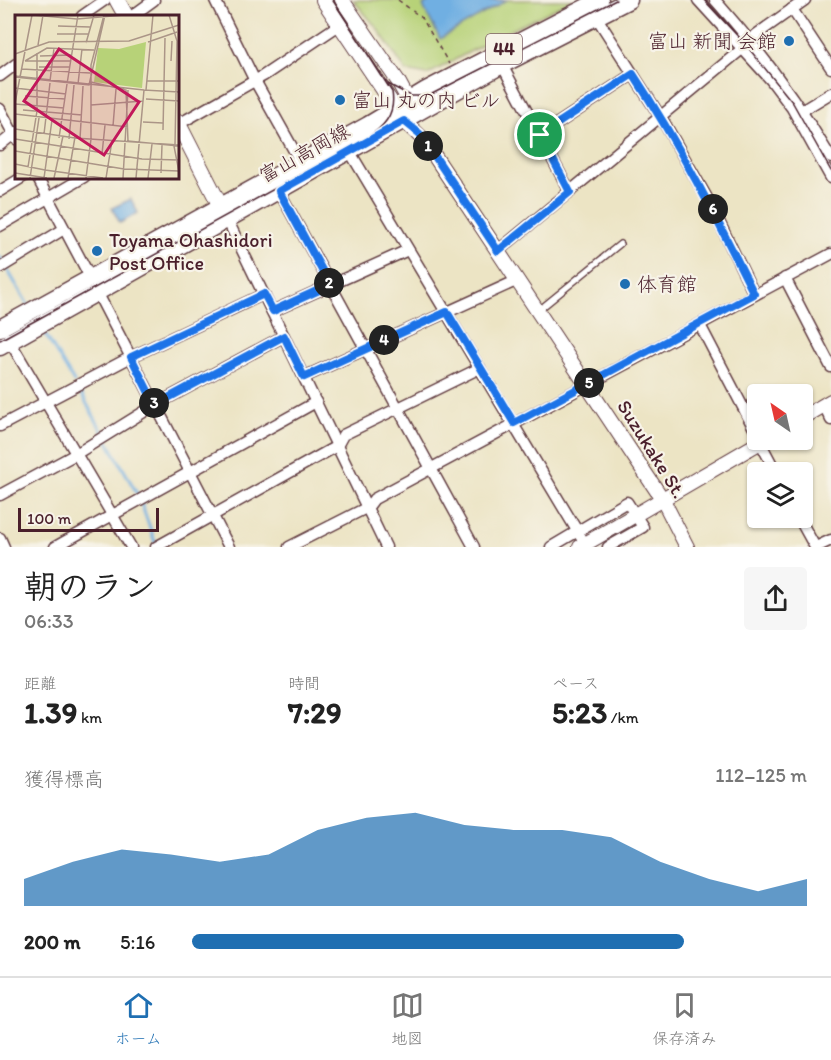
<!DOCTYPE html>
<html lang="ja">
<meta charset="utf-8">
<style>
:root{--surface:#fff;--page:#f6f6f6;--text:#222;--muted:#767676;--line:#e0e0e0;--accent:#1f6fb2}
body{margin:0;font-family:Itim,"Klee One",sans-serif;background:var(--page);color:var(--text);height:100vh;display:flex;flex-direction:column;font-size:22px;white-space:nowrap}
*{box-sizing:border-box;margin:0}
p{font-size:20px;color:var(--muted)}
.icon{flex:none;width:33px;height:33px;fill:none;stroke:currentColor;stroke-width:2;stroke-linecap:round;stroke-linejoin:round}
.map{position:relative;height:547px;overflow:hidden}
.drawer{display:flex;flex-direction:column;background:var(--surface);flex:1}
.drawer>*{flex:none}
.needle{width:39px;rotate:326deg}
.buttons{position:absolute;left:747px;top:384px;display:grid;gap:12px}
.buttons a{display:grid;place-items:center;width:66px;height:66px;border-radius:6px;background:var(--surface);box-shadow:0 2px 4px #0004;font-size:30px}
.scale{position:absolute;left:18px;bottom:15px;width:141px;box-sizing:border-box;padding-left:6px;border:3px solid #4a1f2b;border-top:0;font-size:16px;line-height:21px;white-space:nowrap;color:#4a1f2b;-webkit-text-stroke:4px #f7f3e8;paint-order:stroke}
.pin{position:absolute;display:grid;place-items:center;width:51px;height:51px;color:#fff;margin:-26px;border:3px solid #fff;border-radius:50%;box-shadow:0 2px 6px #0007}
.km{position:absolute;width:30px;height:30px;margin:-15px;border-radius:50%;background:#222;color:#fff;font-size:16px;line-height:30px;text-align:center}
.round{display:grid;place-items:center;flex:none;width:63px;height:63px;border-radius:6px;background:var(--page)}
.head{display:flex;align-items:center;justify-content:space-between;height:102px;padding:0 24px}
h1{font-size:33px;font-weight:700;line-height:45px}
.stats{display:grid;grid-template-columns:repeat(3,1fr);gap:9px;height:102px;padding:6px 24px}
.stats div{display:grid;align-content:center}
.stats b{font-size:30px;font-weight:700}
.stats small{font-size:16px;font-weight:400}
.stats p{font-size:16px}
.chart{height:168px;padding:12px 24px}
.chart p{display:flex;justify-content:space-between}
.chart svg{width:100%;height:108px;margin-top:6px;fill:var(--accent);opacity:.7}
ul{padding:0 24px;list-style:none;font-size:20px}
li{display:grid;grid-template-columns:96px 72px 1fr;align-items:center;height:45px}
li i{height:15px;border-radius:8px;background:var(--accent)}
.menu{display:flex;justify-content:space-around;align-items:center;height:84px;border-top:2px solid var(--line);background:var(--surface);font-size:16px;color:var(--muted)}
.menu a{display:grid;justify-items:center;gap:3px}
.menu .active{color:var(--accent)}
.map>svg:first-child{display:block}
.green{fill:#b7d278;stroke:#807852;stroke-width:1.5}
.water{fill:#6fafe2;stroke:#5c6786;stroke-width:1.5}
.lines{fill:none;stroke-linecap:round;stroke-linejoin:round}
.stream{stroke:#6fafe2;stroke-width:3}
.service-casing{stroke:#623d42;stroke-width:8}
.minor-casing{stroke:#623d42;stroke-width:13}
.tertiary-casing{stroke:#623d42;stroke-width:16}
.secondary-casing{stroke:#623d42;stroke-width:17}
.primary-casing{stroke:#623d42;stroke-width:19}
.path{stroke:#623d42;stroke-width:1.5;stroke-dasharray:4.5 4.5;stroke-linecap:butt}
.service{stroke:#fff;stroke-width:5}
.minor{stroke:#fff;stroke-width:10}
.tertiary{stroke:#fff;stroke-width:14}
.secondary{stroke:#fff;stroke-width:15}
.primary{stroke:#fff;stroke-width:16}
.tram{stroke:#4a1f2b;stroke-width:1.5}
.route-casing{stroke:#fff;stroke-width:12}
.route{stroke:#1a73e8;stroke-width:8}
.poi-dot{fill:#1f6fb2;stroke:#f7f3e8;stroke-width:2}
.labels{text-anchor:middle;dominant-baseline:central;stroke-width:4.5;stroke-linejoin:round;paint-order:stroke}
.shield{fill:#f7f3e8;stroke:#7e5f64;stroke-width:1.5}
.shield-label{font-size:18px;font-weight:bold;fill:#4a1f2b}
.poi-label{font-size:20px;fill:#4a1f2b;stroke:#f7f3e8;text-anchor:start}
.street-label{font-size:20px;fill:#4a1f2b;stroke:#f7f3e8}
.inset-road{fill:none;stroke:#ab9587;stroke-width:1.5}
.view{fill:#c2185b;fill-opacity:0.15;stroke:#c2185b;stroke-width:3}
.inset-edge{fill:none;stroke:#4a1f2b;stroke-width:3}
</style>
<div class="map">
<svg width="831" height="547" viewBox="0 0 831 547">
<rect width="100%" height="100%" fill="#f7f3e8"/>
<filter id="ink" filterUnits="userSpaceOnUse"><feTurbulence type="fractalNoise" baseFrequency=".0167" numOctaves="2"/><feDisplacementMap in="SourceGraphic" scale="12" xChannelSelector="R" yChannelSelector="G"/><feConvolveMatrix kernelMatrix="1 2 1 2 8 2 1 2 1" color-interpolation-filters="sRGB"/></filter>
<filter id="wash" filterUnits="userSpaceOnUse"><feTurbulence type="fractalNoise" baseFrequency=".008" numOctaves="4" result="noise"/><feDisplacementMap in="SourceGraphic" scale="24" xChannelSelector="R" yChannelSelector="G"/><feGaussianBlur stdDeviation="1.35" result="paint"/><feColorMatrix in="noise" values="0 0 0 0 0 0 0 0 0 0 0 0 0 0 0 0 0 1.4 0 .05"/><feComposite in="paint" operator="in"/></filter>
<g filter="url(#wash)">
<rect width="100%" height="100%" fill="#ece4c4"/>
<path class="green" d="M 353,0 L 573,0 L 497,37 L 427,75 L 406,71 L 377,28 Z"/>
<g class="water">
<path d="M 432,0 L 507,0 L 440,39 L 423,6 Z"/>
<path d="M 131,199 L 138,213 L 120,223 L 112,208 Z"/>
</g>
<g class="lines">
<g class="stream">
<path d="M 0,257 L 28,305"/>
<path d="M 42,329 L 74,382"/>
<path d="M 78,388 L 139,497"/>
<path d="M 141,503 L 156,545"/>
</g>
</g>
</g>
<g filter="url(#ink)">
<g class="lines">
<g class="service-casing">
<path id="service" d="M 539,310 L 620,244"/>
</g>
<g class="minor-casing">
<g id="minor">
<path d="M 215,0 L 254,79 L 301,163"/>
<path d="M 698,0 L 771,80 L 792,108 L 831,178"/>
<path d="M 715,0 C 759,49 797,101 831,158"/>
<path d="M 792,9 L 831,68"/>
<path d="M 82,16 L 105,0"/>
<path d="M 132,16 L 154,0"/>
<path d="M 597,18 L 665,124 L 711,205 L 754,294"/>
<path d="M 502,65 L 570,192"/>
<path d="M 0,76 L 16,64"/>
<path d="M 0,109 L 16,139"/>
<path d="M 803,110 L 831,93"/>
<path d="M 177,125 L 263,76 L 339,25"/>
<path d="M 540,135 L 633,74"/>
<path d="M 0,145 L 16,132"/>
<path d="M 350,152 L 585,544"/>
<path d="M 37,177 L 91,279"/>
<path d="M 0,191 L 23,177"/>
<path d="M 279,191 L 474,547"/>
<path d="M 227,219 L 386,547"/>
<path d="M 0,226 L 84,177"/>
<path d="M 498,251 L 742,49 L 757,34 L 805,0"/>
<path d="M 0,268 L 64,229"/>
<path d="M 785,278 L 831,367"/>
<path d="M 97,292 L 229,547"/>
<path d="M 273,311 L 408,250"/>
<path d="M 700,325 L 758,436"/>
<path d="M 8,338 L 131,547"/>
<path d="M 304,377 L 518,280"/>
<path d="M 824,405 L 831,420"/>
<path d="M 0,426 L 131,357 L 264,294"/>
<path d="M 759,440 L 776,472"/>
<path d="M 0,495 L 76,454 L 155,405 L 284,336"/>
<path d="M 799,518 L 815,547"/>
<path d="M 0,538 L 4,547"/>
<path d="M 55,547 L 316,402"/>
<path d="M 156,547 L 337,446 L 343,435 L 480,368"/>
<path d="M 289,547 L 368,507 L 374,499 L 831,254"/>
<path d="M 551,547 L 627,502 L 643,527 L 608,547"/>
<path d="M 816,547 L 831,540"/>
</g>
</g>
<g class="tertiary-casing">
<g id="tertiary">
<path d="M 323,0 L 404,121 L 424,140 L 663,500 L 687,547"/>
<path d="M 342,0 L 398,81 L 413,109"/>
<path d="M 802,418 L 831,401"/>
<path d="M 580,547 L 764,440"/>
</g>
</g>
<g class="secondary-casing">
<g id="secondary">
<path d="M 117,0 L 126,16"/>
<path d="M 177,121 L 226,217"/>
</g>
</g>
<g class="primary-casing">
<g id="primary">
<path d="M 0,328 L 368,125 L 426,90 L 600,0"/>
<path d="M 0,347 L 502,65 L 629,0"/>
</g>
</g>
<path class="path" d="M 398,0 L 422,18 L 449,64"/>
<use href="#service" class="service"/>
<use href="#minor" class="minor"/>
<use href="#tertiary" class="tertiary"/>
<use href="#secondary" class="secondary"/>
<use href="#primary" class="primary"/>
<g class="tram">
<path d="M 704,0 L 746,45 L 793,103 L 831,171"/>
<path d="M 388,84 L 411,96 L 428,96 L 616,0"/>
<path d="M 0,340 L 365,139 C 383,128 396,115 392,92 L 333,0"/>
</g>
</g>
</g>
<g class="lines" filter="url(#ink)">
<g class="route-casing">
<path id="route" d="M 633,74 C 679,144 717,219 754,294 L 514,423 L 447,312 L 304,377 L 284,336 L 155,405 L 131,357 L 264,294 L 273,311 L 330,285 L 279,191 L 404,121 L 420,134 L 498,251 L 570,192 L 540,135 Z"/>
</g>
<use href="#route" class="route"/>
</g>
<g class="poi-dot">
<circle cx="789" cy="41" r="6"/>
<circle cx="340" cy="100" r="6"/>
<circle cx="97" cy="251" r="6"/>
<circle cx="625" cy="284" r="6"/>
</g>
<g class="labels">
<rect class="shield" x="486" y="34" width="36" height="30" rx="4.5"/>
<g class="shield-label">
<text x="504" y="49">44</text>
</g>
<g class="poi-label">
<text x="777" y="41" text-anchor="end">富山 新聞 会館</text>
<text x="352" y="100">富山 丸の内 ビル</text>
<text x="109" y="240">Toyama Ohashidori<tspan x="109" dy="23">Post Office</tspan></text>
<text x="637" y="284">体育館</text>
</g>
<g class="street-label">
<text transform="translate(304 153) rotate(-29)">富山高岡線</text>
<text transform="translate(652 449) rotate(58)">Suzukake St.</text>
</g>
</g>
<g transform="translate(15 15)">
<rect width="164" height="164" fill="#ece4c4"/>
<path d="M 131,27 L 127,73 L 79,67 L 83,33 L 104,34 Z" fill="#b7d278"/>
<path class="inset-road" d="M 18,0 L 62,4 L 109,0M 154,0 L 162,26 L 160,130M 43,11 L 75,12M 42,19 L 73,19M 133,27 L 162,17M 71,28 L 79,0M 23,30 L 28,0M 0,39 L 34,27 L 114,26 L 164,10M 25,41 L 56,40M 10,46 L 32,33 L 79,35M 10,46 L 55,46M 156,46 L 157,26M 24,52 L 54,52M 7,54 L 75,58M 0,61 L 129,75M 0,62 L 74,70 L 90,0M 35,66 L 39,33M 132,66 L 164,66M 76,67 L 111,75 L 113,126 L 164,131M 52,69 L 63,0M 63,69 L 67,34M 0,73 L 51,79M 131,75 L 138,0M 10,81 L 50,84M 131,84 L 164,86M 0,88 L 17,0M 0,89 L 49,93M 76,90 L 128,86M 8,95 L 67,100M 0,99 L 113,112M 128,107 L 148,108M 98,111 L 101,74M 0,114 L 60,123 L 164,130M 148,115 L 150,23M 29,119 L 35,68M 44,123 L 52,69M 0,124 L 127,144 L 164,145M 54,124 L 59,70M 65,124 L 68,71M 159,131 L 164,157M 0,136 L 109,154 L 164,156M 87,139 L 90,110M 0,149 L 30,155M 13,152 L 22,96 L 22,38M 30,155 L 88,163M 0,158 L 32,163M 146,158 L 147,130M 15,163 L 24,103M 29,163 L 37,105M 39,163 L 48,121M 53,163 L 60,122M 71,163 L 76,124 L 76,50 L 89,0M 91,163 L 97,126M 108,163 L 113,75M 121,163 L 129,75 L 164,77M 133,163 L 137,129"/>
<path class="view" d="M 44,34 L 124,87 L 89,140 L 9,86 Z"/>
<rect width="164" height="164" class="inset-edge"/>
</g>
</svg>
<div class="buttons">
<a><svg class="needle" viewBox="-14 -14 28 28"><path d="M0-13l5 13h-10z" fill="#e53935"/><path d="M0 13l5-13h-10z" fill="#767676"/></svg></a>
<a><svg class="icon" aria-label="layers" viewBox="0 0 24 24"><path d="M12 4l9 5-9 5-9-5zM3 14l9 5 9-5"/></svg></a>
</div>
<div class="scale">100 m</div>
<div class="pin" style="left:540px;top:135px;background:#1e9e55"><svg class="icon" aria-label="arrive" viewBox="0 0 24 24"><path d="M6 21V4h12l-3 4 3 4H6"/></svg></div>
<b class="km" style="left:428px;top:146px">1</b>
<b class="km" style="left:329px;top:283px">2</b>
<b class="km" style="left:154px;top:403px">3</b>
<b class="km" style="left:384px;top:340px">4</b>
<b class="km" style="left:589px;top:383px">5</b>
<b class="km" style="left:713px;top:209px">6</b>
</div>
<section class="drawer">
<div class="head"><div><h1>朝のラン</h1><p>06:33</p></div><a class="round"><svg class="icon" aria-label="share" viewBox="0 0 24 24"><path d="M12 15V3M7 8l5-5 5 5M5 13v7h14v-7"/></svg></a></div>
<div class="stats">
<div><p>距離</p><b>1.39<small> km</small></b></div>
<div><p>時間</p><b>7:29</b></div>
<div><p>ペース</p><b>5:23<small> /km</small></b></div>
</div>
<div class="chart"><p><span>獲得標高</span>112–125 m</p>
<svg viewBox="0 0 160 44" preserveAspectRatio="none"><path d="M0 44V33L10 26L20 21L30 23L40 26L50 23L60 13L70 8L80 6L90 11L100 13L110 13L120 16L130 26L140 33L150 38L160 33V44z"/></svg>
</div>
<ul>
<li><b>200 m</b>5:16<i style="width:80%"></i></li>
</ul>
</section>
<nav class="menu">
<a class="active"><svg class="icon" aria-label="home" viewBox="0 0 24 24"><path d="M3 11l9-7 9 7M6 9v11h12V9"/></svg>ホーム</a>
<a><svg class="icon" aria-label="map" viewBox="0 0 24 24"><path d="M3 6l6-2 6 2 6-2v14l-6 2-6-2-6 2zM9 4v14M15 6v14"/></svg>地図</a>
<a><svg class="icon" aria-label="saved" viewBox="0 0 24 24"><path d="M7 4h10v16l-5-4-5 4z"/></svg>保存済み</a>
</nav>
